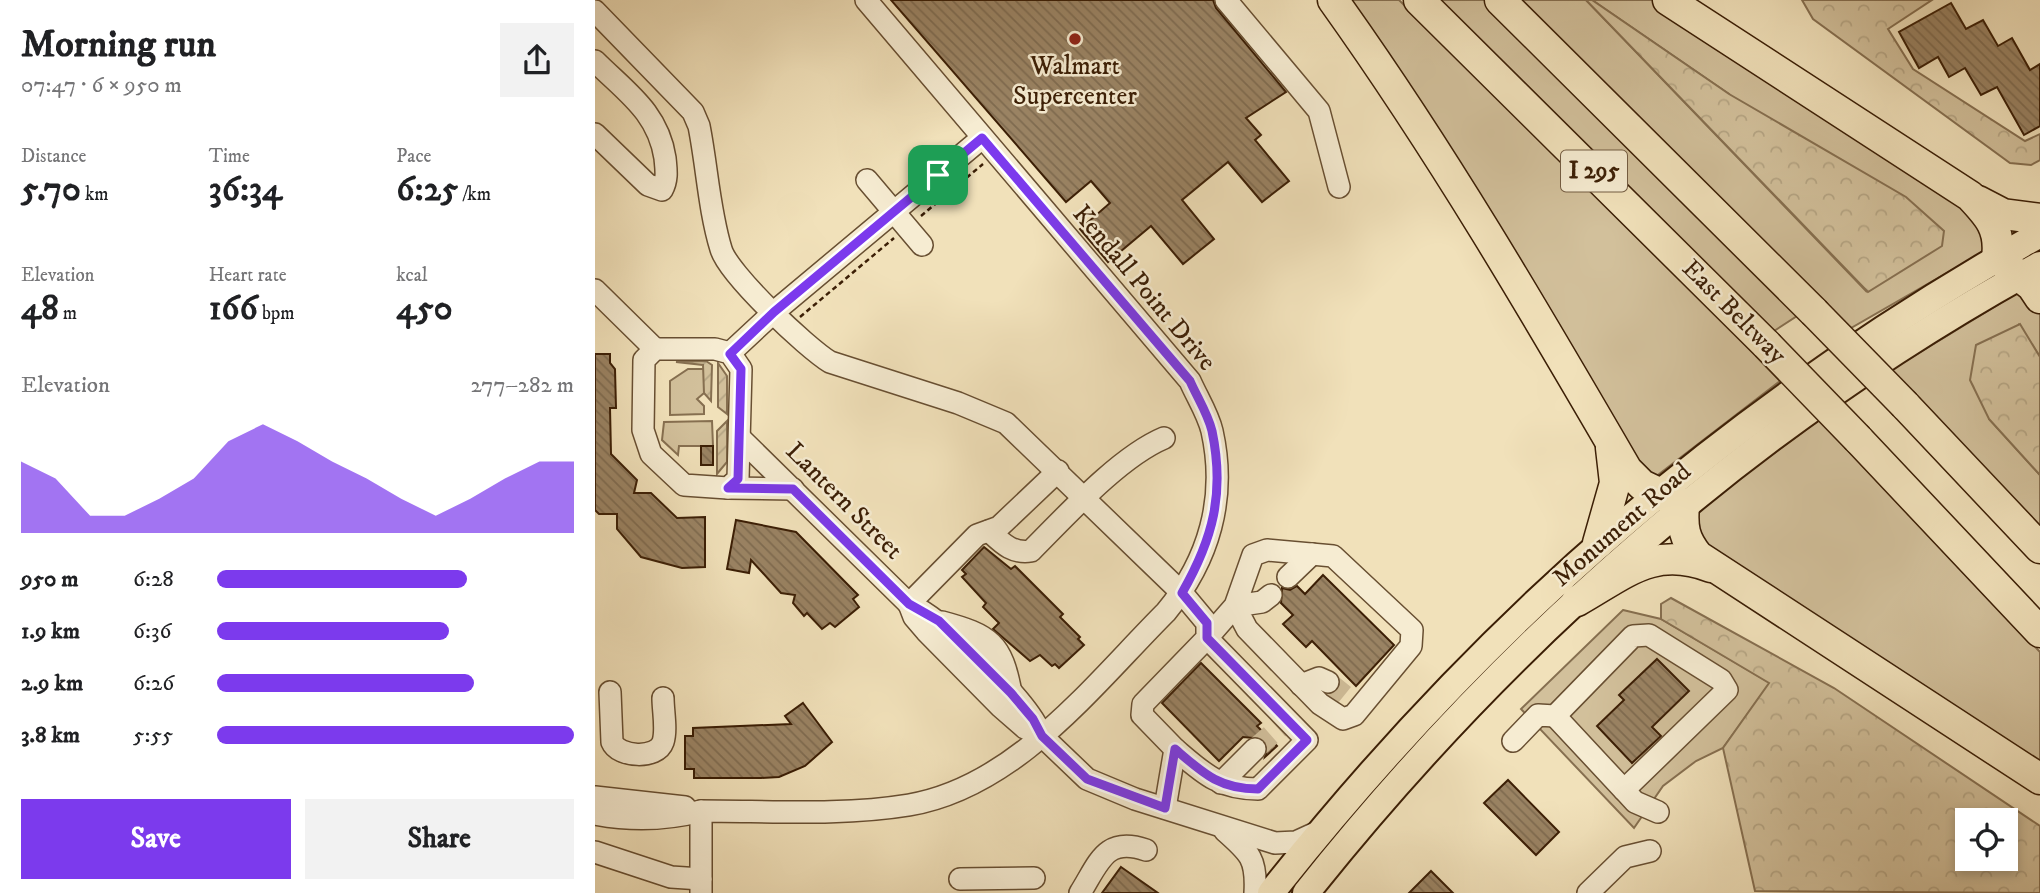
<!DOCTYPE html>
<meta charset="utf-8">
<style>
:root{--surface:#fff;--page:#f2f2f2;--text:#202124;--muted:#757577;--accent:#7c3aed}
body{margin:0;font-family:"IM FELL DW Pica",serif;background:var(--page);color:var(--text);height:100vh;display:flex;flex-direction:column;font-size:26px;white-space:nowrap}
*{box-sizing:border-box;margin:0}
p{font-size:23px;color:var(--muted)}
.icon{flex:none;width:38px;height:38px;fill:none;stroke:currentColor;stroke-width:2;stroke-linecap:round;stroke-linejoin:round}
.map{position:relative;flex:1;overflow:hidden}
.side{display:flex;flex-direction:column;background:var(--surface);width:595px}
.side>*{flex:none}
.tools{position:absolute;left:1360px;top:808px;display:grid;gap:14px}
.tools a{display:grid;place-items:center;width:63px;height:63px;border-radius:0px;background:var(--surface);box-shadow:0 4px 10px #0003;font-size:35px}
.pin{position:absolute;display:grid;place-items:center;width:60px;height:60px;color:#fff;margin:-30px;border-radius:14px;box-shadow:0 4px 10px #0006}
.round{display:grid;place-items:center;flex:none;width:74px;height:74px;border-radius:0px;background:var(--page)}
.headline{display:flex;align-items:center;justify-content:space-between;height:119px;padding:0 21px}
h1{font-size:38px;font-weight:800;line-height:52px}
.figures{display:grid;grid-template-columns:repeat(3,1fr);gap:10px;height:119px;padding:7px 21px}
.figures div{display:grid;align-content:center}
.figures b{font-size:35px;font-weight:800}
.figures small{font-size:19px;font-weight:400}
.figures p{font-size:19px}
.chart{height:196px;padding:14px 21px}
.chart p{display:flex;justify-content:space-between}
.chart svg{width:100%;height:126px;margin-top:7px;fill:var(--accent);opacity:.7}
.button{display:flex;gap:14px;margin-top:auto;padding:14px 21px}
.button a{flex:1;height:80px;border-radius:0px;background:var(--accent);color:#fff;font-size:28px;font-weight:800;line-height:80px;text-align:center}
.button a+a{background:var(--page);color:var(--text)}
ul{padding:0 21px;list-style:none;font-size:23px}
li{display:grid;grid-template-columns:112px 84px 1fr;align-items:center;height:52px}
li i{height:18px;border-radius:9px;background:var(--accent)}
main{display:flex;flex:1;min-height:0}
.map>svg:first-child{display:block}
.grass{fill:#d2c09b;stroke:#866f50;stroke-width:2}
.forest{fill:url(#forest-crowns);stroke:#866f50;stroke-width:2;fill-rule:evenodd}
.garden{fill:url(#garden-furrows);stroke:#866f50;stroke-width:2}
.building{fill:url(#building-back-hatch);stroke:#3b1e05;stroke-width:2}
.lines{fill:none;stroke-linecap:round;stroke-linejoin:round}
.minor-tunnel{stroke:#cdba96;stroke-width:21;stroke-dasharray:21 10;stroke-linecap:butt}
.minor-casing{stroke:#684f32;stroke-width:24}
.major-casing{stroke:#3b1e05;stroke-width:30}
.highway-casing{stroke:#3b1e05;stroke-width:33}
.path{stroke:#3b1e05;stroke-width:2.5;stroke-dasharray:5 3.5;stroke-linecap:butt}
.minor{stroke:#f6ecd2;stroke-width:21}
.major{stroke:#f1e1ba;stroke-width:26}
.highway{stroke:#f1e1ba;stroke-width:30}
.highway-bridge-casing{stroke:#3b1e05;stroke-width:33;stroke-linecap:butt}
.highway-bridge{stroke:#f1e1ba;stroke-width:30}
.route-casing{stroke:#fff;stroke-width:14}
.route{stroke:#7c3aed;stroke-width:9}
.poi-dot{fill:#8f2418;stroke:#f6ecd2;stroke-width:2.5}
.labels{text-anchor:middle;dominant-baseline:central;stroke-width:5;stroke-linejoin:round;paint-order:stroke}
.shield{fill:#f6ecd2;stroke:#735c42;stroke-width:2}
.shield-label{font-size:24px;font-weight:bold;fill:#3b1e05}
.poi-label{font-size:26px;fill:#3b1e05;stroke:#f6ecd2}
.street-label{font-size:26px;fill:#3b1e05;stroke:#f6ecd2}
</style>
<main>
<section class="side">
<div class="headline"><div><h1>Morning run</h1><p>07:47 · 6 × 950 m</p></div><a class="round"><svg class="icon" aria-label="share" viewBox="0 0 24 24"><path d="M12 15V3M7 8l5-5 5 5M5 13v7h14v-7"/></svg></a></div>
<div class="figures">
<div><p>Distance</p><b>5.70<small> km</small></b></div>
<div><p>Time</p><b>36:34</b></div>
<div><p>Pace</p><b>6:25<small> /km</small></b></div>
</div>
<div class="figures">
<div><p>Elevation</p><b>48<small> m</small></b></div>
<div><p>Heart rate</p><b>166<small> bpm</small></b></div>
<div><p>kcal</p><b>450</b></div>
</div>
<div class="chart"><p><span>Elevation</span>277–282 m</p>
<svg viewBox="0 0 160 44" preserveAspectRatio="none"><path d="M0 44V19L10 25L20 38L30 38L40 32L50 25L60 12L70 6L80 12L90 19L100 25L110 32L120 38L130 32L140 25L150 19L160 19V44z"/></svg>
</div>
<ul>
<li><b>950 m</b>6:28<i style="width:70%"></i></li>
<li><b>1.9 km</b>6:36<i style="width:65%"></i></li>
<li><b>2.9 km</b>6:26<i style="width:72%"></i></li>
<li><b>3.8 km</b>5:55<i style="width:100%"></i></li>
</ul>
<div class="button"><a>Save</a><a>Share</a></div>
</section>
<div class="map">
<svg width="1445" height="893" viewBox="0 0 1445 893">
<defs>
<pattern id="forest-crowns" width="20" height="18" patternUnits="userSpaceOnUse" patternTransform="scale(1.75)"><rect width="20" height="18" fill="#d2c09b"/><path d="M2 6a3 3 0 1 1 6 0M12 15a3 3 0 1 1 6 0" fill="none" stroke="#b5a584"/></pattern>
<pattern id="garden-furrows" width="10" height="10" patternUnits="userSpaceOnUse" patternTransform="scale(1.75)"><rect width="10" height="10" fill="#d2c09b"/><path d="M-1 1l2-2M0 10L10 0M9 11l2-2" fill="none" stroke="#b5a584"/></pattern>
<pattern id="building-back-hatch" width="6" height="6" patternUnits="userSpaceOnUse" patternTransform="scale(1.75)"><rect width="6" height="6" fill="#9a8363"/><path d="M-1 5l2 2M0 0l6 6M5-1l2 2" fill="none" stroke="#7f6b50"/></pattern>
</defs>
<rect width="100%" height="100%" fill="#f1e1ba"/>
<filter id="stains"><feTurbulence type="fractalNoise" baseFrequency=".00286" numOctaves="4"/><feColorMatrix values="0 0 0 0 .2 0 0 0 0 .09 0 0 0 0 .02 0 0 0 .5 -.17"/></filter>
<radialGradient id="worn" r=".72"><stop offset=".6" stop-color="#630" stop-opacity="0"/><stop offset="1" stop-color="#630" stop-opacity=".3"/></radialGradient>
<g class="grass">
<path d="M 744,0 L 804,0 L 1087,279 L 1185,381 L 1055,481 Z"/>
<path d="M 836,0 L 893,0 L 1205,314 L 1176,333 Z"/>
<path d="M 925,0 L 991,0 L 1272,292 L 1134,94 L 997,0 L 1063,0 L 1380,209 L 1397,247 L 1256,328 Z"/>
<path d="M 1427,290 L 1445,309 L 1445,357 L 1424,325 L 1394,419 L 1445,475 L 1445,527 L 1296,370 Z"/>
<path d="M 93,369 L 109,369 L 109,393 L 102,399 L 109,406 L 109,414 L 75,415 L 75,381 Z"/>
<path d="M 1224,420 L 1445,652 L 1445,772 L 1117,558 L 1095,520 L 1125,493 Z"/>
<path d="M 117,421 L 118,446 L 84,446 L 83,455 L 67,440 L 69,422 Z"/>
<path d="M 1028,610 L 1066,619 L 1175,683 L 1128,748 L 1101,761 L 1068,786 L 1039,828 L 926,709 Z"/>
</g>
<g class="forest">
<path d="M 991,0 L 997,0 L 1134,94 L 1311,197 L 1349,231 L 1347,246 L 1273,292 Z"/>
<path d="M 1207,0 L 1337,0 L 1293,29 L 1318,69 L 1430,141 L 1445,134 L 1445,160 L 1436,165 L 1415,163 L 1218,19 Z"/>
<path d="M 1425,324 L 1445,357 L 1445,475 L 1394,419 L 1375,380 L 1381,345 Z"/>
<path d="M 1076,598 L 1239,688 L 1445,826 L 1445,893 L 1160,891 L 1128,748 L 1174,683 L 1066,619 L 1066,604 ZM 1372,821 L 1410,821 L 1410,859 L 1372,859 Z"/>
</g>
<g class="garden">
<path d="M 111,361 L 117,365 L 116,401 L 109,393 L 108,365 L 81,362 Z"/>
<path d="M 123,363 L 132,376 L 132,414 L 123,407 Z"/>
<path d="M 132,421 L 132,462 L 122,474 L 122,431 Z"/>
</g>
<g class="building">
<path d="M 296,0 L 618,0 L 621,8 L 691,92 L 651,118 L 666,135 L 660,140 L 694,181 L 667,202 L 633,162 L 587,200 L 619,239 L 588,264 L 556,226 L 513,262 L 485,229 L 515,203 L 496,181 L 471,202 Z"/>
<path d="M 1356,3 L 1371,29 L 1388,20 L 1403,46 L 1417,38 L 1435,70 L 1445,64 L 1445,126 L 1429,135 L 1402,87 L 1386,95 L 1370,68 L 1354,77 L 1343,57 L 1324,68 L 1304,32 Z"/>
<path d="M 0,354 L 15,354 L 15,363 L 20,369 L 21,408 L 15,408 L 16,454 L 42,480 L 39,493 L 56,493 L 82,518 L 110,517 L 110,567 L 87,568 L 46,557 L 22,529 L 22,514 L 4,514 L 0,510 Z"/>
<rect x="106" y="446" width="12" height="19"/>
<path d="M 141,520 L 201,532 L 263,595 L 258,599 L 264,607 L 240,627 L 235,623 L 227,629 L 212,613 L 209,616 L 198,603 L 200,595 L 186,593 L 156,560 L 154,573 L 132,569 Z"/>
<path d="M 389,547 L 416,569 L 420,566 L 468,614 L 465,617 L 485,637 L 483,639 L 489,645 L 464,668 L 460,664 L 457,666 L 445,655 L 435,661 L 398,629 L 404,623 L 388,607 L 391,603 L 367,577 L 371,574 L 367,570 Z"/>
<path d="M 728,575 L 799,645 L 761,686 L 717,641 L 711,647 L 688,624 L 698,615 L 686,603 L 687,588 L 695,590 L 702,586 L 710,594 Z"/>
<path d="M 1062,659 L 1094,691 L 1057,727 L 1066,736 L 1037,763 L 1002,726 L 1029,700 L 1024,695 Z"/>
<path d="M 606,663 L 666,723 L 662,726 L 682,746 L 670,757 L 673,746 L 669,739 L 648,737 L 624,761 L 567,703 Z"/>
<path d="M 208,703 L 237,742 L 210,766 L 184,777 L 166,778 L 99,778 L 99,769 L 90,769 L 90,736 L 98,736 L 98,728 L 196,724 L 190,716 Z"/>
<path d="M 913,780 L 964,832 L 941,855 L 889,803 Z"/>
<path d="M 526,867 L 563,893 L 507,893 Z"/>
<path d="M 836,871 L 858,893 L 814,893 Z"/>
</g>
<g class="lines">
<g class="minor-tunnel">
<path d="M 733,682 L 753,698"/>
<path d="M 660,749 L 693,720"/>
</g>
<g class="minor-casing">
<g id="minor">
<path d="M 631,0 L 724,111 L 744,187"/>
<path d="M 0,11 L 98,112 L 104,126 C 112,166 114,210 126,249 C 133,274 212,348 235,362 L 363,403 L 411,423 L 587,593 L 612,623 L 612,638 L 548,704 L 547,715 L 580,749 L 570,808"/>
<path d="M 0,61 C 31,92 63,112 70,158 C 71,169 73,179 67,190 L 53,185 L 0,134"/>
<path d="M 272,180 L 327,245"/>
<path d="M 0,290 L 60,349"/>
<path d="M 60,349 L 120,349 L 135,353 L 146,369 L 143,479 L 133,488 L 89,485 L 56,454 L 48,430 L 49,360 Z"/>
<path d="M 135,353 L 179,312 L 387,138"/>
<path d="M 145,438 L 314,604 C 348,619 426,695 443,728"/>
<path d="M 133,488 L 198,489"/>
<path d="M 394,531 C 407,543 417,554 436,551 C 471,516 524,457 569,438"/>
<path d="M 693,577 L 717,554"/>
<path d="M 314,604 L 319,617 L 331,631 L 406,707 L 430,728 L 447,736 L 492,779 L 540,799 L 680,843 L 701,842 L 725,831"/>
<path d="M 314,604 L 382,535 L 404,527 L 463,471"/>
<path d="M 347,622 C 395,635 407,643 416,693"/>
<path d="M 706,685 L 724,678 L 733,682"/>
<path d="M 15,692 L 17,742 C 23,757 62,760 68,742 C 72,730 68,711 68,698"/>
<path d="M 960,716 L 1029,790"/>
<path d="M 918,741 L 943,715 L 960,716 L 1038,636 L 1054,635 L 1126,680 L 1132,690 L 1029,790 L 1040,802 L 1063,812"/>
<path d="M 580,749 C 608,773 624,789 663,789 L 712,740 L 612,638 L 640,606 L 658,555 L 672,550 L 738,556 L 817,630 L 816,646 L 759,715 L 748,719 L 725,704 L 652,629 L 640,606 L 667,602 L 676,595"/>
<path d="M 626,783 L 660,749"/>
<path d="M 0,797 L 90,807"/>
<path d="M 106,811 L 106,893"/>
<path d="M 0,814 C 36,821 71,820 106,811 C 175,811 247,816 314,805 C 421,787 498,685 571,612 C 614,560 632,498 617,431 C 613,414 602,397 595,381 L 271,0"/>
<path d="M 630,831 C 655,853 662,859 660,893"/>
<path d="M 0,852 L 76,877 L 106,879"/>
<path d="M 365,879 L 439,878"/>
<path d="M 485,893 C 504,863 510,836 551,850"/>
<path d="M 993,893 L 1030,857 L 1055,851"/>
</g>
</g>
<g class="major-casing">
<g id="major">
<path d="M 676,893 C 895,616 1137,408 1445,234"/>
<path d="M 711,893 C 913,639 1160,421 1445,265"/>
</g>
</g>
<g class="highway-casing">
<g id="highway">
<path d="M 738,0 C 846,151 939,310 1032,470 L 1047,485 L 1089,505 C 1087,527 1089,539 1103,556 L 1445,779"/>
<path d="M 824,0 L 1172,345"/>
<path d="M 905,0 L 1219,312"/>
<path d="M 1073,0 L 1375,196 C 1394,216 1406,229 1402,258 L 1437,286 L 1445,298"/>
<path d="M 1383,201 L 1408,214 L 1445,219"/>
<path d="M 1310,405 L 1445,548"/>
<path d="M 1263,439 L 1445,632"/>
<path d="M 1003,543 L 1020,483 L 1016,448"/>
<path d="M 982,601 C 1030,574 1058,545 1116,567"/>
</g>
</g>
<g class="path">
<path d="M 326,216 L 388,164"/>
<path d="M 205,317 L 299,238"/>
</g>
<use href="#minor" class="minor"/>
<use href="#major" class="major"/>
<use href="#highway" class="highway"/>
<g class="highway-bridge-casing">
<g id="highway-bridge">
<path d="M 1219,312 L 1310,405"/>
<path d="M 1172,345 L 1263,439"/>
</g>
</g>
<use href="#highway-bridge" class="highway-bridge"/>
</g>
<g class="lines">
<g class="route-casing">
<path id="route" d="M 387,138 L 595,381 C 602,397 613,414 617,431 C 630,493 618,539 587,593 L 612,623 L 612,638 L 712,740 L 663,789 C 624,789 608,773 580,749 L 570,808 L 492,779 L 447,736 L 438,719 L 416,693 L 344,621 L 314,604 L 198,489 L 133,488 L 143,479 L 146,369 L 135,354 L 179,312 Z"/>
</g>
<use href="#route" class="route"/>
</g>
<circle class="poi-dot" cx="480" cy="39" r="7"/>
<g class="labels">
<rect class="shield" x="966" y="150.5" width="66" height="41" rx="5"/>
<g class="shield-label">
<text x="999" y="171">I 295</text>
</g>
<g class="poi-label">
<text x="480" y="66">Walmart<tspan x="480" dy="30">Supercenter</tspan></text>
</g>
<g class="street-label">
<text transform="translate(549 288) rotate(50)">Kendall Point Drive</text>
<text transform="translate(1139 312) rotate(45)">East Beltway</text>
<text transform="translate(249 501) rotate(45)">Lantern Street</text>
<text transform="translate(1027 525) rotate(-41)">Monument Road</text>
</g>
</g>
<rect width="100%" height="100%" filter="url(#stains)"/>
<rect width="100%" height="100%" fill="url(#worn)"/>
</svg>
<div class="tools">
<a><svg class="icon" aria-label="locate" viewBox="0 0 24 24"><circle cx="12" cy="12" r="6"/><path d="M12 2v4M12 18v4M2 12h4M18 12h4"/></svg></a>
</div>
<div class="pin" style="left:343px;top:175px;background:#1e9e55"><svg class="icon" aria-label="arrive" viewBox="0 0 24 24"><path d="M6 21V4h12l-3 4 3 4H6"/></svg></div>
</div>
</main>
